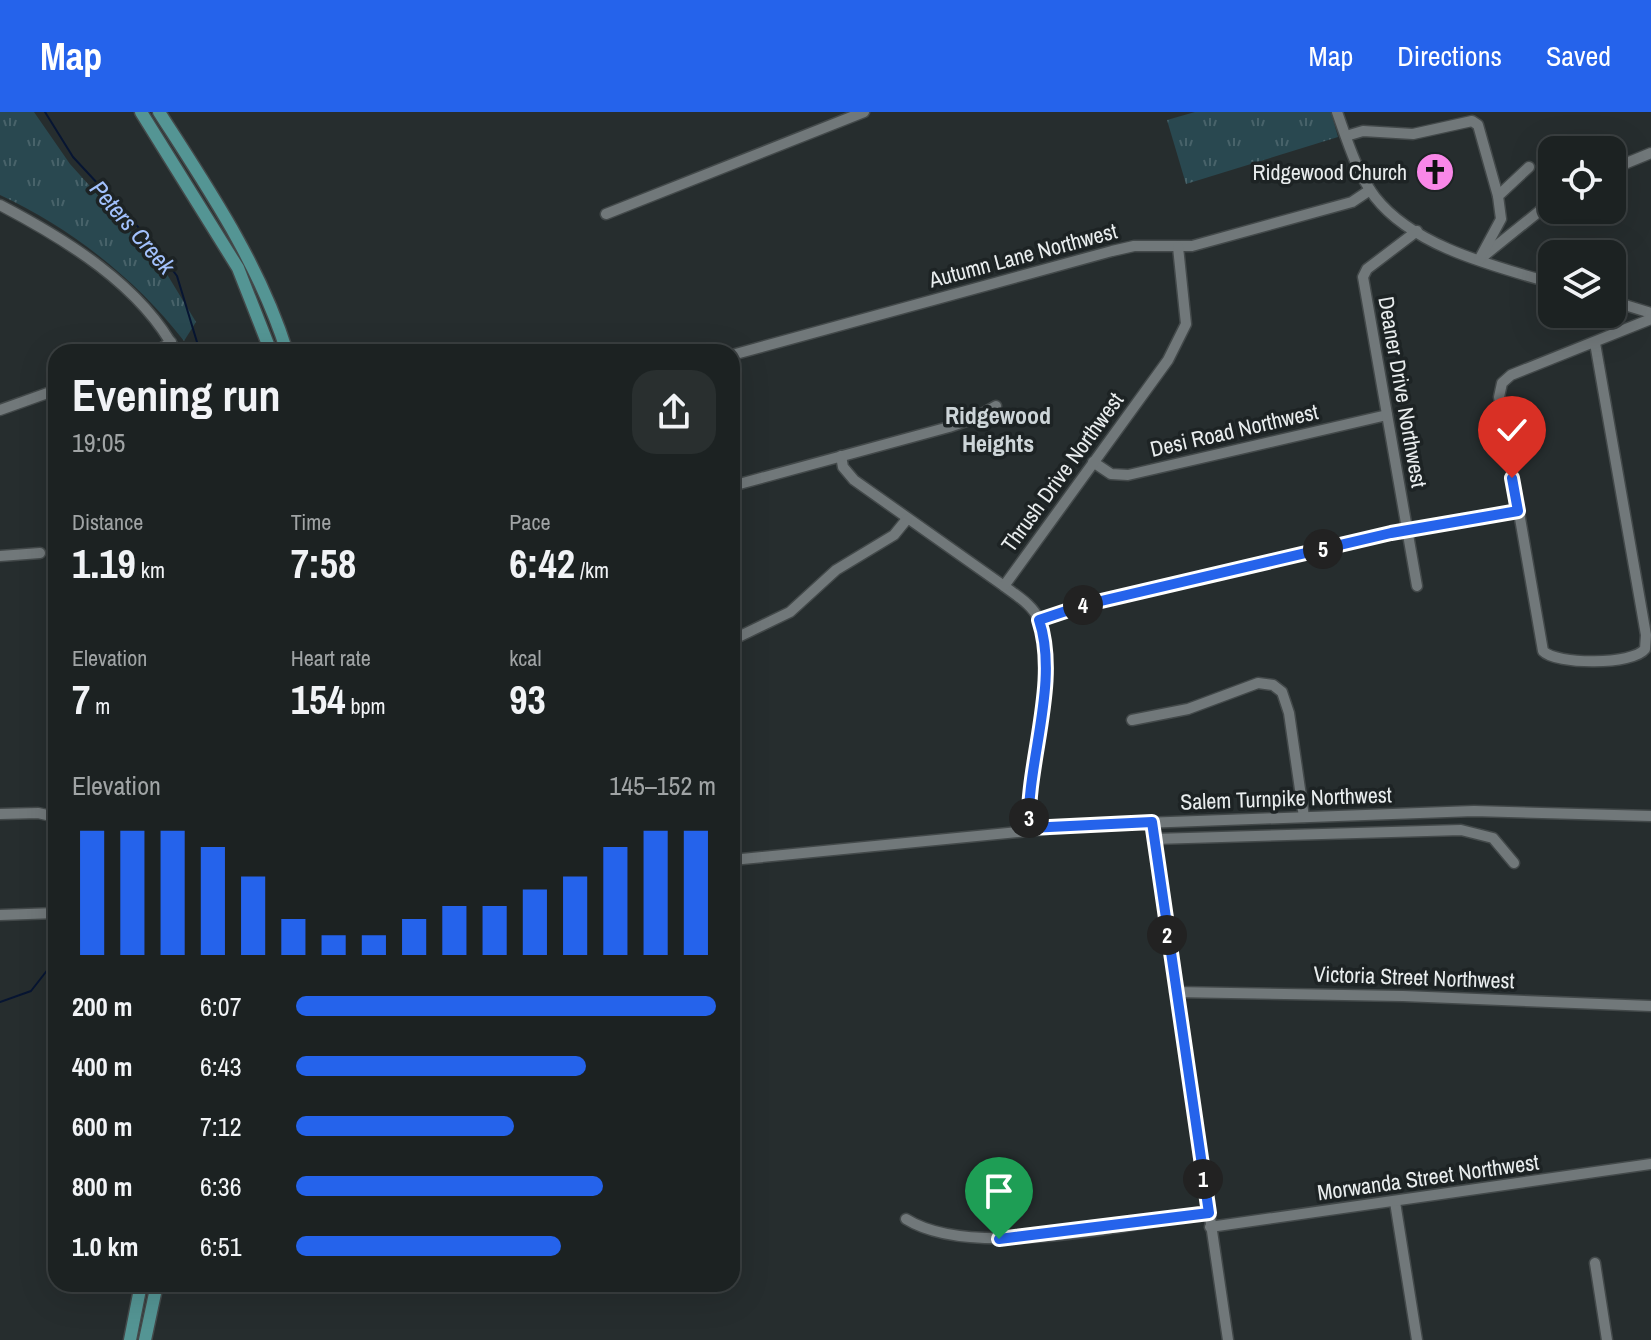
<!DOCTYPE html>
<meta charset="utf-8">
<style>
:root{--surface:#1c2222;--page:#292f2f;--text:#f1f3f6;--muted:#a0a4a5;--line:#3a3f40;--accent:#2563eb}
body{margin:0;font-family:"Archivo Narrow",sans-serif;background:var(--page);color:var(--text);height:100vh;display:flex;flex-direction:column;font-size:30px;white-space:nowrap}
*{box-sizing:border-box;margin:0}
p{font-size:26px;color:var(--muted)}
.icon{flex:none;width:44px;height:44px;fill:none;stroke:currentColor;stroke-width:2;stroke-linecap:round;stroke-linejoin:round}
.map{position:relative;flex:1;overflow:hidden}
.drawer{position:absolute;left:48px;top:232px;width:692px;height:948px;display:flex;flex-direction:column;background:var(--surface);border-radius:24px;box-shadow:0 8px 32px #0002,0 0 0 2px var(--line)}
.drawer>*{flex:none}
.fabs{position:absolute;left:1538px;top:24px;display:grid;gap:16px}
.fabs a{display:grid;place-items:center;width:88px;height:88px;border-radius:16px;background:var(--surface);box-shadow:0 8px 32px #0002,0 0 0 2px var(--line);font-size:40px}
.pin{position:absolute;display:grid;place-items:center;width:68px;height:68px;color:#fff;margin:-82px -34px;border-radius:50% 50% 50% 0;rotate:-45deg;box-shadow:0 0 8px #0007}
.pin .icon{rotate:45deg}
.km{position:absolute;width:40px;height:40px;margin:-20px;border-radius:50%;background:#222;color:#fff;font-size:22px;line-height:40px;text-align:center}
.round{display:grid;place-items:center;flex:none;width:84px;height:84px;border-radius:24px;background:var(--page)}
.summary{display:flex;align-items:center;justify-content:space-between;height:136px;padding:0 24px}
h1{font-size:44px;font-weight:700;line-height:60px}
.stats{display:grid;grid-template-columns:repeat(3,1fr);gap:12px;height:136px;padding:8px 24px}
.stats div{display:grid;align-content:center}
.stats b{font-size:40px;font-weight:700}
.stats small{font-size:22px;font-weight:400}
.stats p{font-size:22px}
.chart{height:224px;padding:16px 24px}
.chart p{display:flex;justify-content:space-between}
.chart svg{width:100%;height:144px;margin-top:8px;stroke:var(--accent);stroke-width:6}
ul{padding:0 24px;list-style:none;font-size:26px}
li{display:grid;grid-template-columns:128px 96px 1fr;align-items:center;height:60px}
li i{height:20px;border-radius:10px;background:var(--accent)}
header{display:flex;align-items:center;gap:48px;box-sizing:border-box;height:112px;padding:0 40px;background:var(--accent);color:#fff}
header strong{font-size:38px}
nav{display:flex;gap:44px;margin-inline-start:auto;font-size:28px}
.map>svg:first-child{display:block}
.grass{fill:url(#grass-tufts)}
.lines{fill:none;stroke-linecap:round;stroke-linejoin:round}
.stream{stroke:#071532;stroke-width:2}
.minor-casing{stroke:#43494a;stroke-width:13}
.major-casing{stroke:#43494a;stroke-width:15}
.minor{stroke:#71787a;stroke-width:10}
.major{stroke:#549594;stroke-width:12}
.route-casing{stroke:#fff;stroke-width:16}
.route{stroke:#2563eb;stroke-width:10}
.labels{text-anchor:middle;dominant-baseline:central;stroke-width:7;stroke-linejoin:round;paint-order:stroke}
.poi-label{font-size:22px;fill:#e9edee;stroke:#1d2324;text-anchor:end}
.street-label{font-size:22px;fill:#e9edee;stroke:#1d2324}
.water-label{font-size:24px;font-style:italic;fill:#a2c1fd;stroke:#1d2324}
.neighbourhood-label{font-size:24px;font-weight:bold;fill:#cdd5d8;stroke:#1d2324}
</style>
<header>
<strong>Map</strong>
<nav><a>Map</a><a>Directions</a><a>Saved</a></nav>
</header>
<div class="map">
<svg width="1651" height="1228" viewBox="0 0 1651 1228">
<defs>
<pattern id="grass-tufts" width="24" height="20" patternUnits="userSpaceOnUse" patternTransform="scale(2)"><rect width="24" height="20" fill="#294850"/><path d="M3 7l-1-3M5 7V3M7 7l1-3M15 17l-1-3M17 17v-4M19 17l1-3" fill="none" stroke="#48636a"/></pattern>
</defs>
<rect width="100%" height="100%" fill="#262d2e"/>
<g class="grass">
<path d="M 0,0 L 34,0 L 70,52 L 162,154 L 196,210 L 184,229 C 137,168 71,116 0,83 Z"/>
<path d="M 1195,0 L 1331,0 L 1338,25 L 1186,72 L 1167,8 Z"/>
</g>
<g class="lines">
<g class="stream">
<path d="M 45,0 L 73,45 L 152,130 L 177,164 L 200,240"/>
<path d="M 0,890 L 31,879 L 56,847"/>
</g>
<g class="minor-casing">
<g id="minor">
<path d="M 1337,0 C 1347,28 1357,61 1375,85 C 1414,135 1494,154 1552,171"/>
<path d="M 1346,24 L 1363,19 L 1413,22 L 1472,9 L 1478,13 L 1498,84"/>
<path d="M 1612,57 L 1651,41"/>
<path d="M 0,93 C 65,127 141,173 176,240"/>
<path d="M 606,102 L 864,0"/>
<path d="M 1480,147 L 1552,89"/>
<path d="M 1479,148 L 1501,107 L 1498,84 L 1529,55"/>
<path d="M 1612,189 L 1651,201"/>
<path d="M 1595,231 L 1646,523 L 1645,537 C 1633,553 1556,553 1543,539 L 1499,285 L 1502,271 L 1511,263 L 1651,207"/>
<path d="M 156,240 L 171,230"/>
<path d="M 732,243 L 1112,139 L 1134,134 L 1192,134 L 1352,90 L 1370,78"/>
<path d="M 0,298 L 56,278"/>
<path d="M 841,344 L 843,355 L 854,368 L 1004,474 C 1017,484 1033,493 1039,508 C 1059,554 1027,664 1029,716"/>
<path d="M 1093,350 L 1111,362 L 1128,363 L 1387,303"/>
<path d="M 732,374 L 949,315 L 975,306 L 996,294"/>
<path d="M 0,444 L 40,441"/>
<path d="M 1004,474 L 1168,248 L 1186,212 L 1178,135"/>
<path d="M 1417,474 L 1363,165 L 1367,157 L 1417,119"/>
<path d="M 1039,508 L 1084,493 L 1391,421 L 1518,399"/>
<path d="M 732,528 L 790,500 L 836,458 L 894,423 L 907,407"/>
<path d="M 1132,608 L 1188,597 L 1258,571 L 1273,573 L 1282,580 L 1289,601 L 1304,705"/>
<path d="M 0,702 L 38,701 L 56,705"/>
<path d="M 1152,710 L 1228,1228"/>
<path d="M 1154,727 L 1461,718 L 1493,726 L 1514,751"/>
<path d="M 732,748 L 1089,713 L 1474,699 L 1651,704"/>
<path d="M 0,803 L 56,801"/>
<path d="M 1175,880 L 1403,884 L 1651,894"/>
<path d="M 1395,1090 L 1417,1228"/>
<path d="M 906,1107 C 973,1149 1131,1111 1209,1101"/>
<path d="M 1210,1115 L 1651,1052"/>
<path d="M 1595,1151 L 1607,1228"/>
</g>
</g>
<g class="major-casing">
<g id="major">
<path d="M 141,0 L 238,156 L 271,240"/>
<path d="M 159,0 C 209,78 259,151 287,240"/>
<path d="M 130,1228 L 141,1172"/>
<path d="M 145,1228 L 157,1172"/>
</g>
</g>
<use href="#minor" class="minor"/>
<use href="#major" class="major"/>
</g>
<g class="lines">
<g class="route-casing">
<path id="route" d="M 999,1127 L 1209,1101 L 1152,710 L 1029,716 C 1026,651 1060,571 1039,508 L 1084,493 L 1391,421 L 1518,399 L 1512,366"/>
</g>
<use href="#route" class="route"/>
</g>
<defs>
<g id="church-disc" transform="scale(2)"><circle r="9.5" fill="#f987e8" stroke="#1d2324"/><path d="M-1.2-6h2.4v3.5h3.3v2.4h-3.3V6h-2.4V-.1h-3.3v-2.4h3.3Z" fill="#111"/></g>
</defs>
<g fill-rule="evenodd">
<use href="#church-disc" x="1435" y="60"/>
</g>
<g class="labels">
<g class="poi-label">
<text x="1407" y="60">Ridgewood Church</text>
</g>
<g class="street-label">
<text transform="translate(1023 143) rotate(-15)">Autumn Lane Northwest</text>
<text transform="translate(1403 280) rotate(80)">Deaner Drive Northwest</text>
<text transform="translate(1234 318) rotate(-13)">Desi Road Northwest</text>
<text transform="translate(1062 360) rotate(-54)">Thrush Drive Northwest</text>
<text transform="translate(1286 686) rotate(-2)">Salem Turnpike Northwest</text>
<text transform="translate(1414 865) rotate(2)">Victoria Street Northwest</text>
<text transform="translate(1428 1065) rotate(-8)">Morwanda Street Northwest</text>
</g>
<g class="water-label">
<text transform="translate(133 115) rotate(49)">Peters Creek</text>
</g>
<g class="neighbourhood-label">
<text x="998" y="303">Ridgewood<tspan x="998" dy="28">Heights</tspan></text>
</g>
</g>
</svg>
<div class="fabs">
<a><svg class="icon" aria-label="locate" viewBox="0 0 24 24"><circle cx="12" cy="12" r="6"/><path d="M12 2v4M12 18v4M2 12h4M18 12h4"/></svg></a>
<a><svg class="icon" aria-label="layers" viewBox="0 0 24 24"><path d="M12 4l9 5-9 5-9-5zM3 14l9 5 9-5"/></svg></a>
</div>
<div class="pin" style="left:999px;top:1127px;background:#1e9e55"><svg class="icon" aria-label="arrive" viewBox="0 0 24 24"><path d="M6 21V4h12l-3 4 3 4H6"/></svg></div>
<div class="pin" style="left:1512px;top:366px;background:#d93025"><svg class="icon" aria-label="check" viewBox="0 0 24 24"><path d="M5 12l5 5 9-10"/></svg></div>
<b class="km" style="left:1203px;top:1067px">1</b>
<b class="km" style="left:1167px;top:823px">2</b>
<b class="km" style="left:1029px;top:706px">3</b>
<b class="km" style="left:1083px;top:493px">4</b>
<b class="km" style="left:1323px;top:437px">5</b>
<section class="drawer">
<div class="summary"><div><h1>Evening run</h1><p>19:05</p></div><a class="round"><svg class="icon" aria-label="share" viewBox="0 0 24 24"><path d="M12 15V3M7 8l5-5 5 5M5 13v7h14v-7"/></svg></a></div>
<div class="stats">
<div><p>Distance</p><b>1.19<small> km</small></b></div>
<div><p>Time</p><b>7:58</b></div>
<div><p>Pace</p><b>6:42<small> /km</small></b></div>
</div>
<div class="stats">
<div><p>Elevation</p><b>7<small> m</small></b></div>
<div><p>Heart rate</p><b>154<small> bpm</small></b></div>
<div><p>kcal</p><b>93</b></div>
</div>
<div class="chart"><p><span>Elevation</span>145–152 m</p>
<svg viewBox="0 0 160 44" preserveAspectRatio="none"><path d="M5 44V6M15 44V6M25 44V6M35 44V11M45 44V20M55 44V33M65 44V38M75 44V38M85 44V33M95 44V29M105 44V29M115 44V24M125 44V20M135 44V11M145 44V6M155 44V6"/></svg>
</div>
<ul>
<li><b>200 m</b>6:07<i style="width:100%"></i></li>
<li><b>400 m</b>6:43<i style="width:69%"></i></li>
<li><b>600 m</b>7:12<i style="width:52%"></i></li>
<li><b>800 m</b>6:36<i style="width:73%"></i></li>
<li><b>1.0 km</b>6:51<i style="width:63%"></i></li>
</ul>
</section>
</div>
